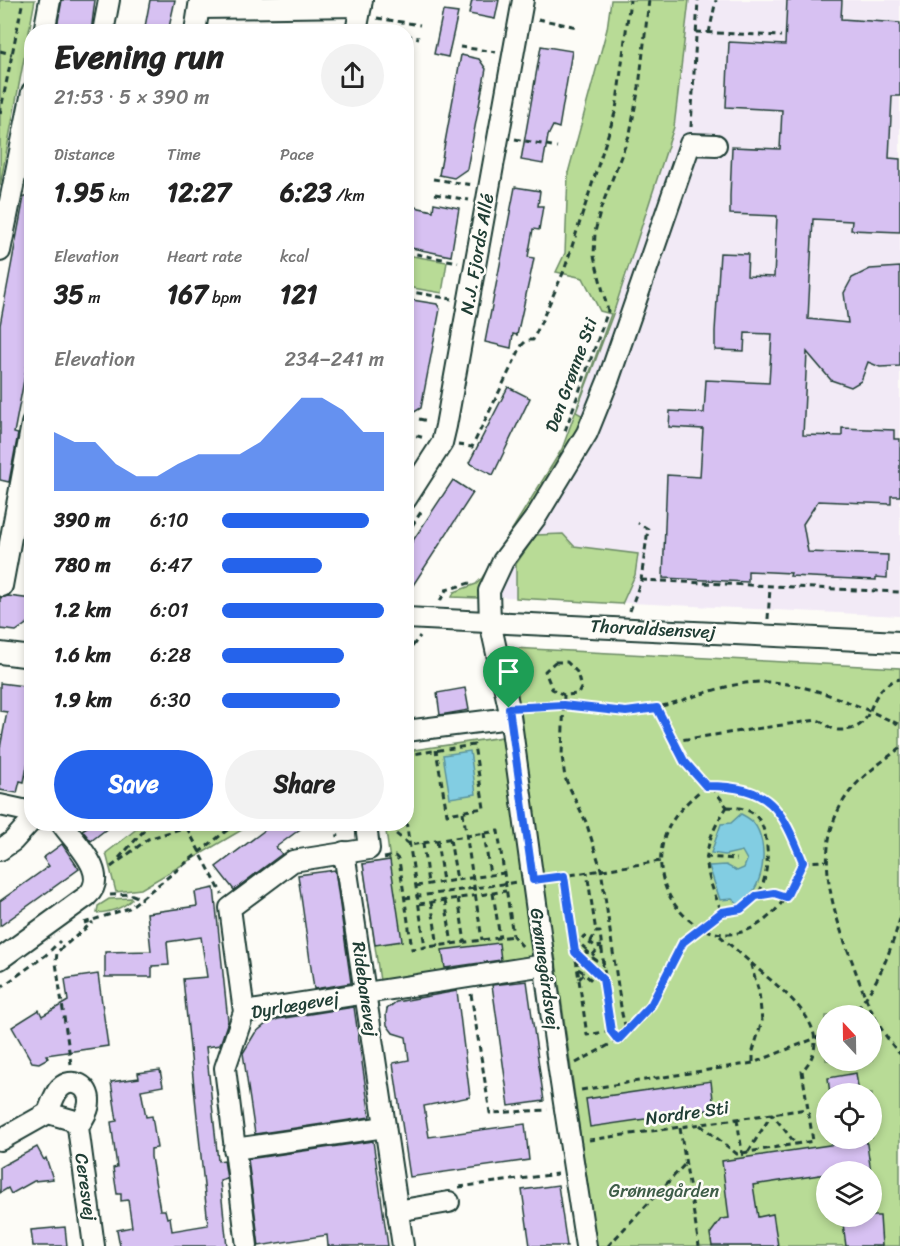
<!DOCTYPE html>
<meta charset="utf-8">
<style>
:root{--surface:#fff;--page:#f2f2f2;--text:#222;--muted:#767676;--accent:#2563eb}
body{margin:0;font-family:Sriracha,sans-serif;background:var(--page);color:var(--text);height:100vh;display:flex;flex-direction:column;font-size:22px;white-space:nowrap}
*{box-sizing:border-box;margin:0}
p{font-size:20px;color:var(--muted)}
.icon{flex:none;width:33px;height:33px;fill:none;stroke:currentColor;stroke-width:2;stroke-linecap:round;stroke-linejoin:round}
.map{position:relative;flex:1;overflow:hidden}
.side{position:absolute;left:24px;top:24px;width:390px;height:807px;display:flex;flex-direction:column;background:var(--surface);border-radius:24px;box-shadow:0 3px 9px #0003}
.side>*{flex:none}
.needle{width:39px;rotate:338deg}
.buttons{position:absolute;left:816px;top:1005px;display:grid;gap:12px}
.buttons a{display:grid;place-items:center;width:66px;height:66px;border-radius:50%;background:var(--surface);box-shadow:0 3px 9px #0003;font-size:30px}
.pin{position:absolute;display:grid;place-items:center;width:51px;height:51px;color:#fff;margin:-62px -26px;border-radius:50% 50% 50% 0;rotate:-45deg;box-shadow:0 0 6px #0007}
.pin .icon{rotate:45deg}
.round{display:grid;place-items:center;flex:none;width:63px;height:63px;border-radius:32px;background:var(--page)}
.summary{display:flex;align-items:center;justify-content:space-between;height:102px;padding:0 30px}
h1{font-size:33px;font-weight:700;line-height:45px}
.metrics{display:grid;grid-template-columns:repeat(3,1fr);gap:9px;height:102px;padding:6px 30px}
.metrics div{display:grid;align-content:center}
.metrics b{font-size:26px;font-weight:700}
.metrics small{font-size:16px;font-weight:400}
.metrics p{font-size:16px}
.chart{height:168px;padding:12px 30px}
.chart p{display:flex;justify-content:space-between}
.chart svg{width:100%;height:108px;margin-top:6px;fill:var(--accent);opacity:.7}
.button{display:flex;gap:12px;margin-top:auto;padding:12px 30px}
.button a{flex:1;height:69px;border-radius:36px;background:var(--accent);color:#fff;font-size:24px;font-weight:700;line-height:69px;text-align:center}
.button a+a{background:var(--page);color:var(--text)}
ul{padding:0 30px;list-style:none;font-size:20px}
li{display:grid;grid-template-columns:96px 72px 1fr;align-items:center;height:45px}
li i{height:15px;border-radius:8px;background:var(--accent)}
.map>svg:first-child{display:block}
.built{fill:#f2eaf6}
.green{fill:#b8db96;stroke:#6c8c65;stroke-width:1.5;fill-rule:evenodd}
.water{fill:#82cde2;stroke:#5a939c;stroke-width:1.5}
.building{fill:#d7c1f2;stroke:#1f3d34;stroke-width:1.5}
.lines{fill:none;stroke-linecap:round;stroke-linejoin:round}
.minor-casing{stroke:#1f3d34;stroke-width:24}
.path{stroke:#1f3d34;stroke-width:3;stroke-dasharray:6 4.5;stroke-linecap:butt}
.minor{stroke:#fdfcf7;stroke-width:20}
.route-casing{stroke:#fff;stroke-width:12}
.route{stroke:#2563eb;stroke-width:8}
.labels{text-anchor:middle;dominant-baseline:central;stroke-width:5;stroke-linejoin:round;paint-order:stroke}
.street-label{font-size:18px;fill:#1f3d34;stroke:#fdfcf7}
.park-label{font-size:18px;fill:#3e5d48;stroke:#fdfcf7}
</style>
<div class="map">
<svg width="900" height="1246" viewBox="0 0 900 1246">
<rect width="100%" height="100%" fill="#fdfcf7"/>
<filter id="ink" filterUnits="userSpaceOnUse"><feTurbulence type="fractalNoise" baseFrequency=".0167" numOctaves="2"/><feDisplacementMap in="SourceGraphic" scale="12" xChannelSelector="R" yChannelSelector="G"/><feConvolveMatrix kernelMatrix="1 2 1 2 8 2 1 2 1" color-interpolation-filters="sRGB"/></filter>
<g filter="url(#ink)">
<path class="built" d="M 689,0 L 900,0 L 900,616 L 488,596 L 567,444 L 576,412 L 674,127 Z"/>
<g class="green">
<path d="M 0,0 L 35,0 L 0,186 Z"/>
<path d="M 611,0 L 689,0 L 674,127 L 613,314 L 576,412 L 585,417 L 546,486 L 483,578 L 479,598 L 452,597 L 454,592 L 476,584 L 482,578 L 562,449 L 611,314 L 600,311 L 583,278 L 556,272 L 565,253 L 568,173 L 607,29 Z"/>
<path d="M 407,255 L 447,262 L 442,293 L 407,287 Z"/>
<path d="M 563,534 L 574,546 L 638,554 L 635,575 L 622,604 L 516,598 L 516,564 L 536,535 Z"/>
<path d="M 512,648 L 900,668 L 900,1246 L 596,1246 L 555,955 L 380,981 L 363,864 L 390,860 L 385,824 L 406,824 L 407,751 L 523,734 ZM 826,1016 L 872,1016 L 872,1060 L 826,1060 ZM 826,1094 L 872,1094 L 872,1138 L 826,1138 ZM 826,1172 L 872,1172 L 872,1216 L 826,1216 Z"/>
<path d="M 143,824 L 252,824 L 141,889 L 116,892 L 106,853 Z"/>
<path d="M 131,898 L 132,899 C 123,909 110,912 97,913 L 98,906 L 109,899 Z"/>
</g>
<g class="water">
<path d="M 470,751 L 476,794 L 450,798 L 443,755 Z"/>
<path d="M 741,814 C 745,816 750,819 753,822 C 771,844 764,892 739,905 L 732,899 L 720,900 L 709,866 L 726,865 L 737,871 L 744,868 L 747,860 L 742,851 L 725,855 L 711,853 L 721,824 L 731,823 Z"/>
</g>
<g class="building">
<path d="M 62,0 L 95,0 L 91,32 L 56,32 Z"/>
<path d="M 150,0 L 175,0 L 168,32 L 144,32 Z"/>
<path d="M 472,0 L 499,0 L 495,19 L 469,14 Z"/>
<path d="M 787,0 L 842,0 L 841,19 L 900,23 L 900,96 L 892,96 L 889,158 L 900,159 L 900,232 L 851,230 L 852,221 L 813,219 L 808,319 L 848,323 L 844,293 L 852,278 L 870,269 L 900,267 L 900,366 L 880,367 L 868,362 L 861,381 L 851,387 L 831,380 L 807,352 L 803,435 L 842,436 L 842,428 L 894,430 L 894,439 L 900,439 L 900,496 L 891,496 L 891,504 L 818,501 L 803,524 L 808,552 L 888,555 L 887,578 L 876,577 L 876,580 L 790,576 L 791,573 L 748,571 L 748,582 L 663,578 L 667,475 L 700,477 L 703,429 L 669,427 L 670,411 L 704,413 L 706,380 L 769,383 L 772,334 L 745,333 L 744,351 L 715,350 L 715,331 L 720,253 L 748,254 L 747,276 L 774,277 L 777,216 L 730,214 L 730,196 L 732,147 L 780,149 L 782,110 L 726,107 L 729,42 L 785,45 Z"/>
<path d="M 443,11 L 458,13 L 448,57 L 434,54 Z"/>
<path d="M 541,46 L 572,51 L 559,128 L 553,126 L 548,136 L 543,164 L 521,160 Z"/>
<path d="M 461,55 L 479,59 L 486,69 L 467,169 L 454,178 L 439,175 Z"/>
<path d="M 515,187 L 540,191 L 538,206 L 543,206 L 539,230 L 533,229 L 528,257 L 534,258 L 532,268 L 517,335 L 513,334 L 511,348 L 485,342 Z"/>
<path d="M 24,197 L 32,197 L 32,338 L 14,433 L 18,434 L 9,482 L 0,480 L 0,325 Z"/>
<path d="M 434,203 L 459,208 L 451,256 L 406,247 L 406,205 L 433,211 Z"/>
<path d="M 406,299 L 437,304 L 440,309 L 421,408 L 406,417 L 406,344 L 411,320 L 406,319 Z"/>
<path d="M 508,387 L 530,398 L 493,475 L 469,463 Z"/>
<path d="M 453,480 L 473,493 L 406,596 L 406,551 Z"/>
<path d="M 8,596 L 32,599 L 32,620 L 16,631 L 0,629 L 0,598 Z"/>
<path d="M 0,683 L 32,687 L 32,741 L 24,782 L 20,781 L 17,793 L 0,790 L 0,748 L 7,712 L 0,711 Z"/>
<path d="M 465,688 L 469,710 L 440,715 L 437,693 Z"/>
<path d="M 92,824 L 113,824 L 91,841 L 82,830 Z"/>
<path d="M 273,824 L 307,824 L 276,847 L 282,854 L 234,890 L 216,867 Z"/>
<path d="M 62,844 L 79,869 L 0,926 L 0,901 L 49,866 L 43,858 Z"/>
<path d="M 390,860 L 402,941 L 375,945 L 363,864 Z"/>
<path d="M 335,870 L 351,983 L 314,989 L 298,875 Z"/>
<path d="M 214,888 L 228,1021 L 220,1045 L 206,1047 L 218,1161 L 224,1160 L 227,1179 L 220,1181 L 227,1246 L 120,1246 L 117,1230 L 132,1227 L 128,1200 L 121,1201 L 121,1194 L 117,1194 L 113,1168 L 117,1167 L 111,1122 L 117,1121 L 111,1082 L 139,1078 L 138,1073 L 160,1070 L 163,1086 L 141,1090 L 146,1117 L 152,1116 L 157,1148 L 151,1149 L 151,1157 L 160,1210 L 165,1210 L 167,1218 L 170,1217 L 172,1231 L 208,1225 L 183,979 L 207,977 L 201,937 L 167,942 L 169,965 L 152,966 L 152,977 L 105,977 L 105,952 L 151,951 L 147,913 L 197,906 L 195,892 Z"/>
<path d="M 499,943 L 501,960 L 445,968 L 442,950 Z"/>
<path d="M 98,974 L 108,1046 L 46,1055 L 48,1058 L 39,1063 L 32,1062 L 12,1027 L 39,1010 L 42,1016 L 68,1001 L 65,979 Z"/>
<path d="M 527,981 L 544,1101 L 509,1106 L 492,985 Z"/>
<path d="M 457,991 L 470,1097 L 424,1106 L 429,1137 L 525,1124 L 529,1160 L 410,1177 L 393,1063 L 409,1060 L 406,1037 L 393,1033 L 387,1025 L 386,1015 L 387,1009 L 396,1002 Z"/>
<path d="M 354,1007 L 370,1117 L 255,1134 L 243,1053 L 255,1033 L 266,1024 L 278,1019 Z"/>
<path d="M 856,1073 L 859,1094 L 830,1094 L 828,1078 Z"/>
<path d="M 711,1081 L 714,1109 L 590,1127 L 586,1099 Z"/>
<path d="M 838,1138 L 866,1138 L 871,1172 L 826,1172 L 826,1174 L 753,1185 L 758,1217 L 773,1214 L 778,1246 L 712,1246 L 710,1234 L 721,1219 L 729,1218 L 722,1161 L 836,1144 Z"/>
<path d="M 373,1141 L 388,1246 L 328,1246 L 327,1235 L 259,1246 L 248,1159 Z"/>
<path d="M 37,1147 L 44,1160 L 46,1158 L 53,1179 L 34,1181 L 11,1194 L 8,1188 L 0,1193 L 0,1167 Z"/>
<path d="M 558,1185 L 567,1246 L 530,1246 L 522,1190 Z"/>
<path d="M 842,1216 L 880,1216 L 882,1246 L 846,1246 Z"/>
<path d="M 65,1227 L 67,1246 L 33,1246 L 31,1230 Z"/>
</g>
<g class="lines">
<g class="minor-casing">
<g id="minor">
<path d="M 199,8 L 361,6"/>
<path d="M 44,32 L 50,0"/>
<path d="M 103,32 L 109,0"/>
<path d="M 195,32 L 200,0"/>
<path d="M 356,32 L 362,0"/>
<path d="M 0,251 L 32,92"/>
<path d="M 406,499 L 442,443 L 446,426 L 523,0"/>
<path d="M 2,586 L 32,424"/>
<path d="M 406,618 L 900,642"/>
<path d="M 0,653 L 32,657"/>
<path d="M 406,731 L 510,718"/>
<path d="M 0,805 L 32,812"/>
<path d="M 0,850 L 13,841 L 32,820"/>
<path d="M 344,852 L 403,1246"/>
<path d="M 0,959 L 87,896 C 111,874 75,843 62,824"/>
<path d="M 244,1012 L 545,965"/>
<path d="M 48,1113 C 51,1105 54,1094 60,1088 C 72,1076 90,1086 89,1102 C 89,1111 82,1120 78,1127"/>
<path d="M 0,1140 L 48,1113 L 72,1120 L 78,1127 L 94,1246"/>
<path d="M 234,1149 L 385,1127"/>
<path d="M 397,1211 L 449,1202"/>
<path d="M 247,1246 L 225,1068 L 244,1012 L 230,908 L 293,861 L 369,849 L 366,824"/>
<path d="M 586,1246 L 559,1070 L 509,708 L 490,622 L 489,591 L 503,561 L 536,517 L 587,433 L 608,381 L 690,144 L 716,145"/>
</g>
</g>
<g class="path">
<path d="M 377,18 L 420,25"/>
<path d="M 538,19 L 577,27"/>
<path d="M 373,28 L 389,32"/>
<path d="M 696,32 L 781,36"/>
<path d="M 709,33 L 716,0"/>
<path d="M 406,35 L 419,38"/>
<path d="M 460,47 L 496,52"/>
<path d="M 0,51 L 12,54"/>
<path d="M 0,114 L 23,0"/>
<path d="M 691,127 L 698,0"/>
<path d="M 515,139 L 557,147"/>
<path d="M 433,179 L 473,185"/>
<path d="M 435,194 L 469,200"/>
<path d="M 406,252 L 458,262"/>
<path d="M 406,291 L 452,299"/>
<path d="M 419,419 L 429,421"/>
<path d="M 565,431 L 608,311 L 594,256 L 595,232 L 601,208 L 630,133 L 639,87 L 649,0"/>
<path d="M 406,433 L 425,438"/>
<path d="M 458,445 L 472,447 L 522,345 L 527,340 L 533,340 L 564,271 L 616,110 L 630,0"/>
<path d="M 406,535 L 423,509"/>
<path d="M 641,580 L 900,592"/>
<path d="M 440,601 L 446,590 L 473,582"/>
<path d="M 630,611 L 641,580 L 648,529 L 638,523"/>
<path d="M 768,619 L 770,588"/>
<path d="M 406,655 L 420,636"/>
<path d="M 555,662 L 567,662 L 577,672 L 581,688 L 578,694 L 564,695 L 552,689 L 545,671 Z"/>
<path d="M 564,695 L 562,756 L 565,778 L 586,822 L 601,869 L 622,1014 L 627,1032"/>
<path d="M 526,706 C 538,706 550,704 562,705 C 584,706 605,712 626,712 C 673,710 718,681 765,682 C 807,682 862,707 900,725"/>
<path d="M 657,707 L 684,761 L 706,786"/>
<path d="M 673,741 L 817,720 C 825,722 829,729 838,730 C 882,732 860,689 900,679"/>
<path d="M 900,748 C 882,762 862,775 848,794 C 811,845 831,907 852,961 C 864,995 875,1026 900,1054"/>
<path d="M 406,755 L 474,745 L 484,808 L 447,814 L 436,750"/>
<path d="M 706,786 C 769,786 781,807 803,862 C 794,883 784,905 766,919 C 711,964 645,899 664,839 C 671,816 688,801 706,786 Z"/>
<path d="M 712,787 L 727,807"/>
<path d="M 406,801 L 409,820 L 406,820"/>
<path d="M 727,807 C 736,807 746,808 754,814 C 773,830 771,885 752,902 C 744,909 732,910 722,912 C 703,868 699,849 727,807 Z"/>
<path d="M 463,812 L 482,940"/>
<path d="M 406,821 L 425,947"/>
<path d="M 89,824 L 106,828"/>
<path d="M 336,824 L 338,837"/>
<path d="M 394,824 L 395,833 L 410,845 L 498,831 L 513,936 L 523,947"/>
<path d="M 187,828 L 222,894"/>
<path d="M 484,833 L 490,875"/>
<path d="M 450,839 L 457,880"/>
<path d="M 437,841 L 443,882"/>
<path d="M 423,843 L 428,884"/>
<path d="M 705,857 L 737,859"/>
<path d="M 119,858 L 150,824"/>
<path d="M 384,858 L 395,856 L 399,860 L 412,949 L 513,936"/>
<path d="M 803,862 L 825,861"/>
<path d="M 111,867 L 148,839 L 196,824"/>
<path d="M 564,876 L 587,1035 L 611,1031 L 600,932 L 596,932 L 587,872"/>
<path d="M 550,878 L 661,861"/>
<path d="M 416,886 L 504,873"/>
<path d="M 493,893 L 500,938"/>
<path d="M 110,895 L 130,894 L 143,899"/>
<path d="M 758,896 L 774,893 L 786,897"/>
<path d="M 405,898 L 517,882"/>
<path d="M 458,898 L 465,942"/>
<path d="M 445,900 L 452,944"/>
<path d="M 431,902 L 438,946"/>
<path d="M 419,904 L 506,891"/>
<path d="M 84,923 L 129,908 L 235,824"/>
<path d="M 720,936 L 750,962 L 759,992 L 762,1021 L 753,1051 L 753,1063"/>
<path d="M 575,938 L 579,942 L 584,936 L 591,941 L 596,932"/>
<path d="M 575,950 L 580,944 L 586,949 L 591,943 L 596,947 L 602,946"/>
<path d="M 577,954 L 581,957 L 587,951 L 592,956 L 597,950 L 602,949"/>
<path d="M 578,964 L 582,959 L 588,964 L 593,958 L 599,962 L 604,961"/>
<path d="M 578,969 L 583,972 L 588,966 L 595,971 L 599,966 L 604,965"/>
<path d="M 579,979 L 584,974 L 590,979 L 595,972 L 603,979"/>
<path d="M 0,988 L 46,955 L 60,941"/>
<path d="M 471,994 L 490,1113 L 548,1110"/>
<path d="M 850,1016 C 876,991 890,953 900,919"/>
<path d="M 611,1031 L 618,1040"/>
<path d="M 576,1063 L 618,1040 L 627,1032 L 651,1005 L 683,942 L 722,912"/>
<path d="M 71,1064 L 56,963 L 57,952 L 93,922"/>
<path d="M 581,1090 L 753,1063 L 826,1034"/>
<path d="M 737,1119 L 743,1158"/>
<path d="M 700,1125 L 737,1154 L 813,1141 L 802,1071 C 842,1029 779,989 750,962"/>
<path d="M 680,1128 L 699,1246"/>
<path d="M 589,1140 L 807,1109"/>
<path d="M 748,1152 L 772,1114 L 795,1143"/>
<path d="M 459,1187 L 557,1174"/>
<path d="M 608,1246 L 686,1163"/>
</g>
<use href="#minor" class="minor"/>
</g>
</g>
<g class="lines" filter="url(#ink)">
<g class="route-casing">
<path id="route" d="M 563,705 L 626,712 L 657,708 L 684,761 L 706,786 C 770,786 781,807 803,862 L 786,897 L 774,893 L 756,896 L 741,909 L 722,912 L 683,942 L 651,1005 L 618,1040 L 611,1031 L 603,979 L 575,952 L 564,876 L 533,880 L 509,708 Z"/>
</g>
<use href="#route" class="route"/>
</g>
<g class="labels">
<g class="street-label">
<text transform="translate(477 254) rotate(-80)">N.J. Fjords Allé</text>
<text transform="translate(571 375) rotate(-70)">Den Grønne Sti</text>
<text transform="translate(653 629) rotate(3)">Thorvaldsensvej</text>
<text transform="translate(545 969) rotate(82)">Grønnegårdsvej</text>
<text transform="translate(365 989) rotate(82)">Ridebanevej</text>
<text transform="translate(295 1005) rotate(-10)">Dyrlægevej</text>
<text transform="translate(687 1113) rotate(-8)">Nordre Sti</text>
<text transform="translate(86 1187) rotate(82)">Ceresvej</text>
</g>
<g class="park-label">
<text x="664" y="1191">Grønnegården</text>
</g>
</g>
</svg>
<div class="buttons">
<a><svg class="needle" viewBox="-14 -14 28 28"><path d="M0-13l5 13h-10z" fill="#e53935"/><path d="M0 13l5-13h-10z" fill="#767676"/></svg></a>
<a><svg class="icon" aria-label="locate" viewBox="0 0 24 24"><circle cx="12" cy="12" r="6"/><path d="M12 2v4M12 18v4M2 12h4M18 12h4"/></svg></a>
<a><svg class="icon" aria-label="layers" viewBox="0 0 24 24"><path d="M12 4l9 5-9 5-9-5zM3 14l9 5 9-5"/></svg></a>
</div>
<div class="pin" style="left:509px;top:708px;background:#1e9e55"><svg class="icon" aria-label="arrive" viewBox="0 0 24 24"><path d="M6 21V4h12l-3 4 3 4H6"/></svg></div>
<section class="side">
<div class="summary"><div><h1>Evening run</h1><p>21:53 · 5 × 390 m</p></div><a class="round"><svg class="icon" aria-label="share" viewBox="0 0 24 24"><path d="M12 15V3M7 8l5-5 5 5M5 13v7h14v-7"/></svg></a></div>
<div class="metrics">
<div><p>Distance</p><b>1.95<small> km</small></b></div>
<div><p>Time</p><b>12:27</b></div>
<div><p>Pace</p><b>6:23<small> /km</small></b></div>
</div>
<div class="metrics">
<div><p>Elevation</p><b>35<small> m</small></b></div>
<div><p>Heart rate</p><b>167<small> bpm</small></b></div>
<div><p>kcal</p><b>121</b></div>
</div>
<div class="chart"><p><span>Elevation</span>234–241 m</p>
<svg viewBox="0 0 160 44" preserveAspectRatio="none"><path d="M0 44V20L10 24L20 24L30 33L40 38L50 38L60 33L70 29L80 29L90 29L100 24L110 15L120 6L130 6L140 11L150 20L160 20V44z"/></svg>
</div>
<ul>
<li><b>390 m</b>6:10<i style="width:91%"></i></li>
<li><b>780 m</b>6:47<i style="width:62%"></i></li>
<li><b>1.2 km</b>6:01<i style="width:100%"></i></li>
<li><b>1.6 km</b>6:28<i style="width:75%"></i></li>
<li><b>1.9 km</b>6:30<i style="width:73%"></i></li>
</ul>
<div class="button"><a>Save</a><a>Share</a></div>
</section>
</div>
